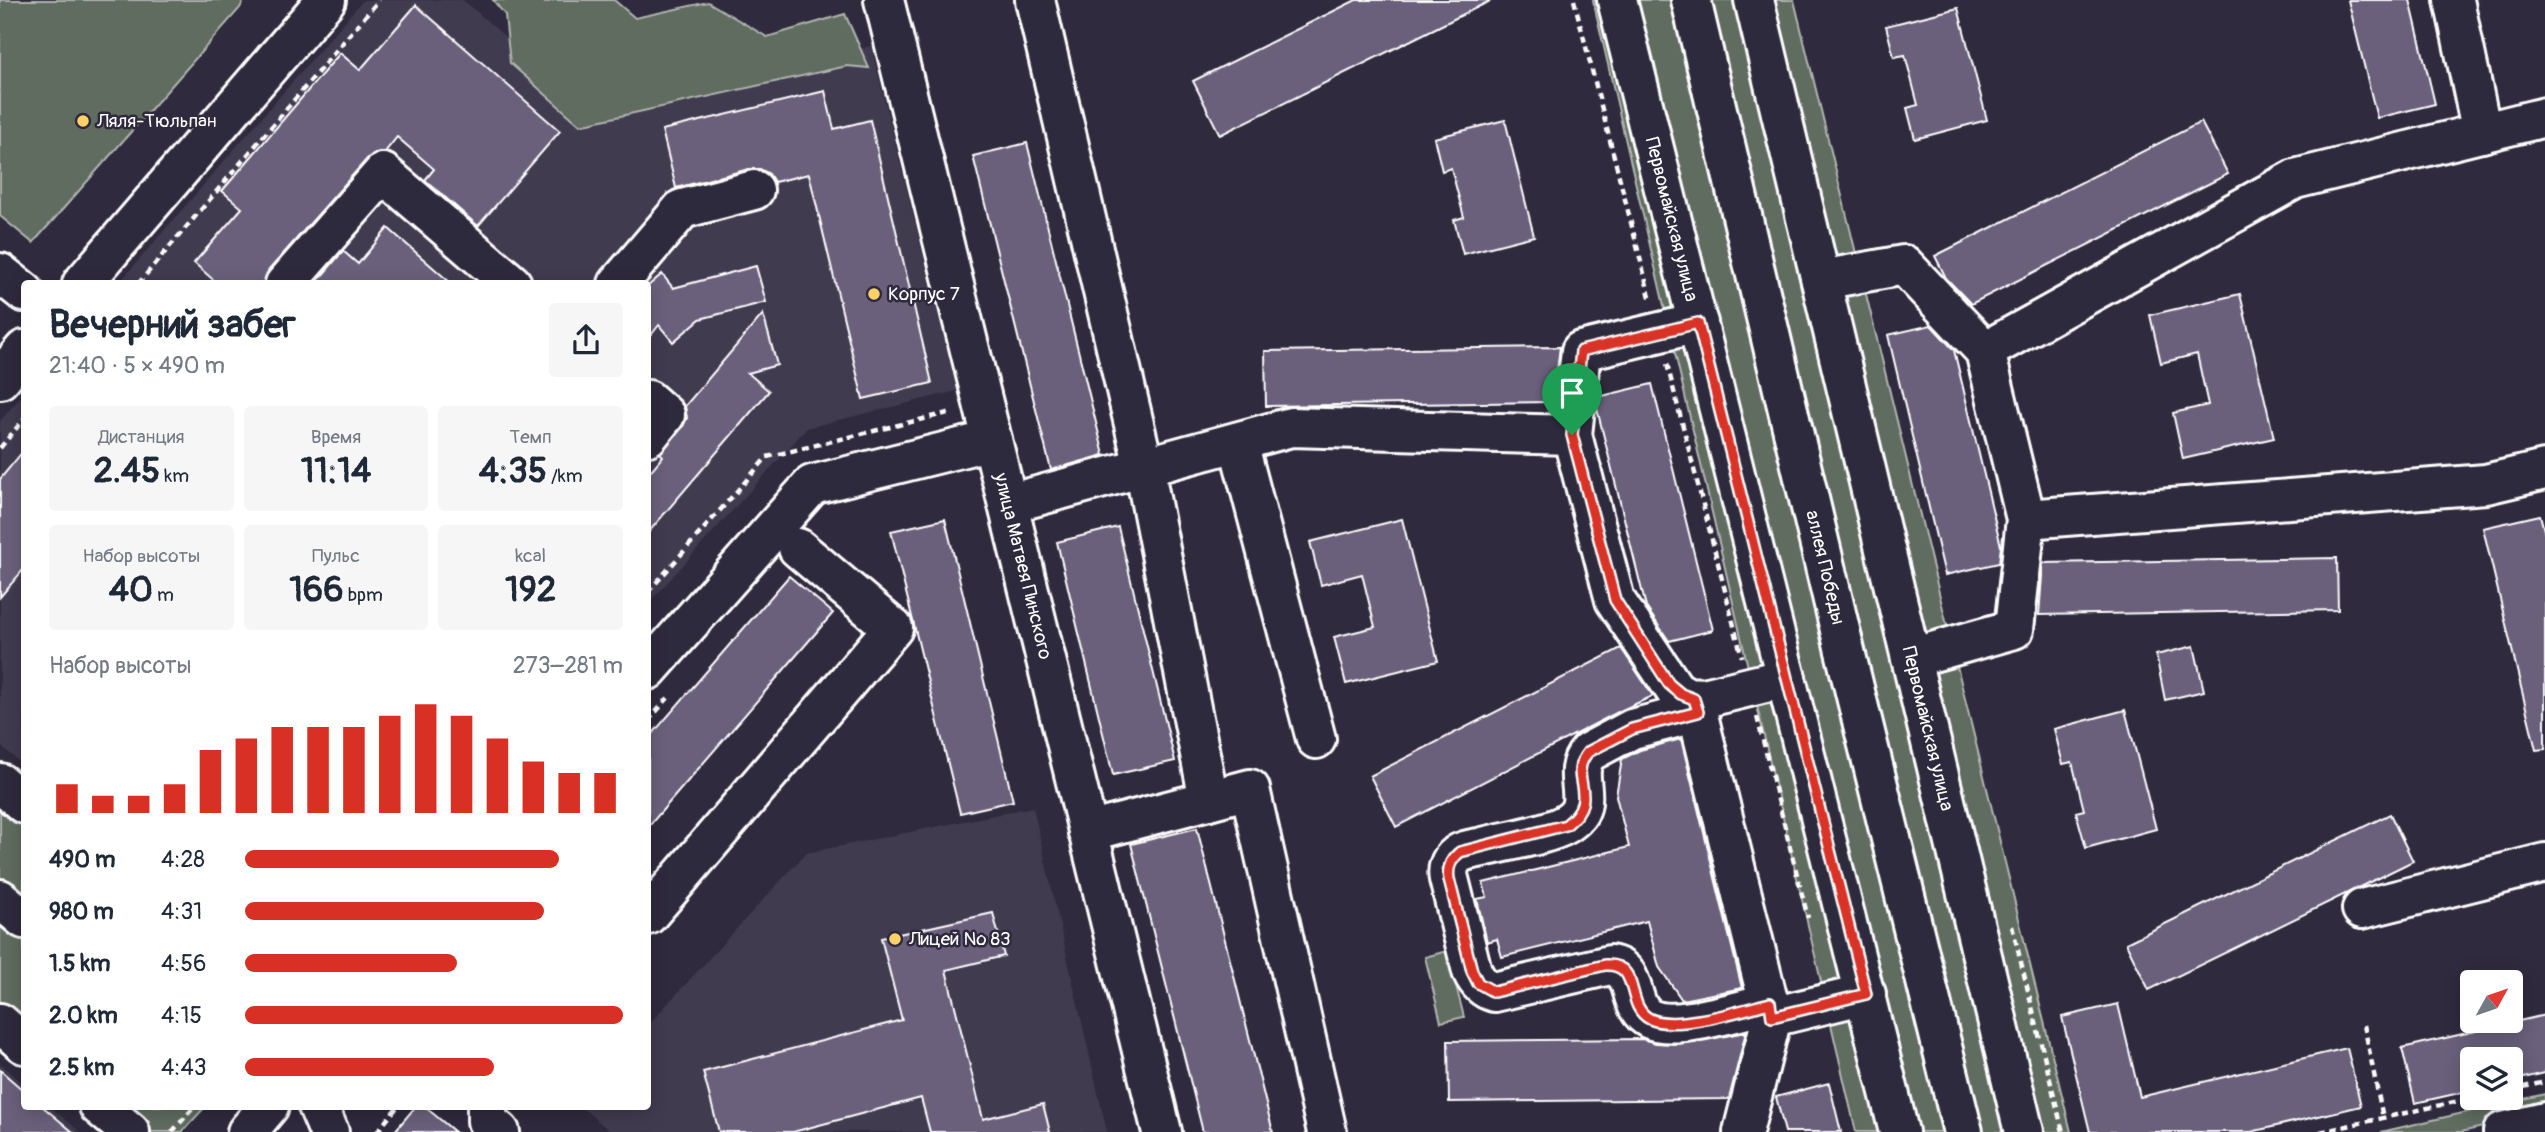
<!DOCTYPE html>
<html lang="ru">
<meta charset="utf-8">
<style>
:root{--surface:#fff;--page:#f6f6f7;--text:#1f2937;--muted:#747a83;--accent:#d93025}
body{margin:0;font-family:Pangolin,sans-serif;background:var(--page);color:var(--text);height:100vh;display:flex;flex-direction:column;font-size:26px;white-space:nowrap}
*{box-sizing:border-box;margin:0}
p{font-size:23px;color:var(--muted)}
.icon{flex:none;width:38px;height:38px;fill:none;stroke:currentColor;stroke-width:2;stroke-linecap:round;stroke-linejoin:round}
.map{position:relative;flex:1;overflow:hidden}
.details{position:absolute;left:21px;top:280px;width:630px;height:830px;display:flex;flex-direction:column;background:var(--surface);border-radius:7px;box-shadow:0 4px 18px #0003}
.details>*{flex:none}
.needle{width:46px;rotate:50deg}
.controls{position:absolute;left:2460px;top:970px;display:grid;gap:14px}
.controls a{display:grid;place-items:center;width:63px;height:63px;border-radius:7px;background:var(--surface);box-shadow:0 4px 18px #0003;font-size:35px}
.pin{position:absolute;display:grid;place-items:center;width:60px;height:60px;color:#fff;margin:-72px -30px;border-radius:50% 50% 50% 0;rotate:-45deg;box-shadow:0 0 7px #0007}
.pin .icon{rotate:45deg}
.round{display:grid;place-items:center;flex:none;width:74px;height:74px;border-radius:7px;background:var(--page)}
.overview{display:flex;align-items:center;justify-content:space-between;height:119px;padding:0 28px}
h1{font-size:38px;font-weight:700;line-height:52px}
.stats{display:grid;grid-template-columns:repeat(3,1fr);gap:10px;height:119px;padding:7px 28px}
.stats div{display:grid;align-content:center;border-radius:7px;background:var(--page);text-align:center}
.stats b{font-size:35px;font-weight:700}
.stats small{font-size:19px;font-weight:400}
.stats p{font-size:19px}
.chart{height:196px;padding:14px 28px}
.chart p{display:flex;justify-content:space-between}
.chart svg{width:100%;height:126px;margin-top:7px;stroke:var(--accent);stroke-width:6}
ul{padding:0 28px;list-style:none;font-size:23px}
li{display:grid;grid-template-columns:112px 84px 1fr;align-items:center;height:52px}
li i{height:18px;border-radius:9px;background:var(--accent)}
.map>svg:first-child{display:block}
.built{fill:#413a50}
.green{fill:#616c60;stroke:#b0b6b0;stroke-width:2}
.building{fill:#6b607c;stroke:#fff;stroke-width:2}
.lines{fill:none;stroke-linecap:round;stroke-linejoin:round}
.minor-casing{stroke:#fff;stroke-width:44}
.major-casing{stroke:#fff;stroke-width:44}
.path{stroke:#fff;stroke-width:4.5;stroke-dasharray:7 5;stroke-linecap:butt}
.minor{stroke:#2f2a3d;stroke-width:38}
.major{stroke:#2f2a3d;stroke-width:38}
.route-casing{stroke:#fff;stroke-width:14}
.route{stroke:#d93025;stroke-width:9}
.poi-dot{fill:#ffd166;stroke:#2f2a3d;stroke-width:2.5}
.labels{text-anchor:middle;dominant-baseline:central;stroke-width:5;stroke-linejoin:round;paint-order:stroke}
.poi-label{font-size:19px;fill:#fff;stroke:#2f2a3d;text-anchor:start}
.street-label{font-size:19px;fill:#fff;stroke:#2f2a3d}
</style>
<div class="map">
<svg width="2545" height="1132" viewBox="0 0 2545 1132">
<rect width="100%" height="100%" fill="#2f2a3d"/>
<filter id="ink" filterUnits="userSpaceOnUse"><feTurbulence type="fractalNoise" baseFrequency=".0143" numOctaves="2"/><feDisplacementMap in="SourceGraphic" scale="14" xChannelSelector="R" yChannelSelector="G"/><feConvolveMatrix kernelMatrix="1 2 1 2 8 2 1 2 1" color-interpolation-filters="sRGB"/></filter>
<g filter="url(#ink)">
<g class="built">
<path d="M 363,0 L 463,0 L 594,114 L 871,46 L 957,391 L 807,428 L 648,604 L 648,284 L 118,284 Z"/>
<path d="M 24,393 L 24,766 L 0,745 L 0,421 Z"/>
<path d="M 1033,807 L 1107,1132 L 611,1132 L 580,1106 L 648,1106 L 648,1025 L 806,853 Z"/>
<path d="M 0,1063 L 24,1084 L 24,1106 L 50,1106 L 80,1132 L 0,1132 Z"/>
</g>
<g class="green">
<path d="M 0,0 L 244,0 L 240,8 L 33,243 L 0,216 Z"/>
<path d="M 493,0 L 544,0 L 545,3 L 554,0 L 614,0 L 635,18 L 708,2 L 767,37 L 845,14 L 869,68 L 847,66 L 580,125 L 510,63 L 505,15 Z"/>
<path d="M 1593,0 L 1794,0 L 2071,1132 L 1856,1132 Z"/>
<path d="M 0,783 L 24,804 L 24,1044 L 0,1023 Z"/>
<path d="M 1447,951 L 1464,1017 L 1441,1022 L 1425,957 Z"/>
<path d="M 2545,1094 L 2545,1113 L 2461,1132 L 2381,1132 Z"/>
<path d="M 99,1106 L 206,1106 L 182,1132 L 130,1132 Z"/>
</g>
<g class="building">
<path d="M 1356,0 L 1492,0 L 1220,135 L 1193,81 Z"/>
<path d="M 2348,0 L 2410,0 L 2435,104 L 2377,118 Z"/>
<path d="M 416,5 L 560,131 L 478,226 L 425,180 L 434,169 L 397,137 L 385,152 L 375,153 L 367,159 L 269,270 L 264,284 L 218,284 L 194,263 L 242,208 L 222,191 L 340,53 L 360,70 Z"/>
<path d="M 1958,8 L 1987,120 L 1915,139 L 1907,108 L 1918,105 L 1905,55 L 1894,57 L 1886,26 Z"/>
<path d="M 825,91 L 834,129 L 870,120 L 932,383 L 863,399 L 809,174 L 774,182 L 769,174 L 760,169 L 749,169 L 676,188 L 662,130 Z"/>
<path d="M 1505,120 L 1534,236 L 1463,254 L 1454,220 L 1464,217 L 1451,168 L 1442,171 L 1434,138 Z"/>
<path d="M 2201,122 L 2228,174 L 1971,304 L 1946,278 L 1935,256 Z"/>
<path d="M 1027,143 L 1104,455 L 1051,470 L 973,156 Z"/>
<path d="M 388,228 L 452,284 L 315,284 L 343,251 L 358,264 Z"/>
<path d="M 756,266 L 766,302 L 700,319 L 673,342 L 659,325 L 648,339 L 648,286 L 662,274 L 673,288 Z"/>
<path d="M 2240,294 L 2274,438 L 2183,459 L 2173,413 L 2208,405 L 2197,354 L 2161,363 L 2150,315 Z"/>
<path d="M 763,314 L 777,365 L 748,373 L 769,391 L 648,533 L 648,474 L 663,456 L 660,453 L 682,428 L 687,418 L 685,406 Z"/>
<path d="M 1931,325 L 1954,350 L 2001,546 L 1999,563 L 1945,575 L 1888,335 Z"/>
<path d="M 1560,347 L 1553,402 L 1266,406 L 1265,351 Z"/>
<path d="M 1652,384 L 1713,630 L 1669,641 L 1646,607 L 1597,409 L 1598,397 Z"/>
<path d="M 24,450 L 24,569 L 0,597 L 0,479 Z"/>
<path d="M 2540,515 L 2545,534 L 2545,749 L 2536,750 L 2483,528 Z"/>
<path d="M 945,519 L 1013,801 L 960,813 L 891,531 Z"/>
<path d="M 1402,519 L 1438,661 L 1346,684 L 1334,637 L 1375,627 L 1362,574 L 1321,585 L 1310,542 Z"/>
<path d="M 1118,527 L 1175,761 L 1113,775 L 1057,542 Z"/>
<path d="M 2337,558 L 2338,610 L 2039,615 L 2043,563 Z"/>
<path d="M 789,576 L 833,613 L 648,827 L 648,739 Z"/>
<path d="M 2194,646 L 2204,691 L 2165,700 L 2156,655 Z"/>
<path d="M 1621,648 L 1653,696 L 1622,710 L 1396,827 L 1370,776 Z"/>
<path d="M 2125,710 L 2156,829 L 2086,848 L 2076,812 L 2084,810 L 2072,762 L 2063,764 L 2054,729 Z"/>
<path d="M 1681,739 L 1742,988 L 1682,1000 L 1659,967 L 1647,921 L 1502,957 L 1497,939 L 1487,942 L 1477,899 L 1487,897 L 1483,883 L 1629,847 L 1616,796 L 1622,759 L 1640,750 Z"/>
<path d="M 2390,814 L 2413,861 L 2149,990 L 2126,943 Z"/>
<path d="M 1197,828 L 1273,1132 L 1203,1132 L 1131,844 Z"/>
<path d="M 993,913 L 1004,956 L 946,970 L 983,1119 L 1043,1104 L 1050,1132 L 930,1132 L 921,1098 L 793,1132 L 719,1132 L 703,1072 L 902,1020 L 881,938 Z"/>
<path d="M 2118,1004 L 2140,1097 L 2347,1048 L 2361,1106 L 2251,1132 L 2090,1132 L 2062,1017 Z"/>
<path d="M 2545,1015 L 2545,1073 L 2511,1081 L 2511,1059 L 2473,1059 L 2473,1090 L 2415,1103 L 2402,1048 Z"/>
<path d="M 1746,1032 L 1729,1099 L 1449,1102 L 1448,1041 L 1642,1039 L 1656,1043 L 1678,1044 Z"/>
<path d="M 0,1070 L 24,1091 L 24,1106 L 42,1106 L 73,1132 L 0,1132 Z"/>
<path d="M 1829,1083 L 1841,1132 L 1785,1132 L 1776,1097 Z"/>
<path d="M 416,1106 L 424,1106 L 455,1132 L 394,1132 Z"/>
</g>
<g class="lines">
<g class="minor-casing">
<g id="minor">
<path id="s1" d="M 884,0 L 1162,1132"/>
<path d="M 1035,0 L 1144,467 L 1209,800"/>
<path id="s2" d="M 1617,0 L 1899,1132"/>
<path id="s3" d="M 1691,0 L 1845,651 L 1963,1132"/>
<path id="s4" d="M 1754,0 L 2024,1132"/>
<path d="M 2454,0 L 2482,133"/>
<path d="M 0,273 L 24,292"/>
<path d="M 1821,280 L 1904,265 L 1985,351 L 2026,519 L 2014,629 L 1911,658"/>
<path d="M 285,284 L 383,173 L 512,284"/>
<path d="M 618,284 L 682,209 L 754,190"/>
<path d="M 1698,323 L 1581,351 L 1572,435 L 1615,600 L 1675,690 L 1687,697 L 1704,698 L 1786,678"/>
<path d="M 1985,351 L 2295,179 L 2545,117"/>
<path d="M 648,400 L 665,415 L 648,436"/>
<path d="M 1238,442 L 1316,739"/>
<path d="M 1008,504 L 1291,427 L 1572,435"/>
<path d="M 2026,519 L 2486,484 L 2545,470"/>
<path d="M 648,670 L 812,485 L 992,440"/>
<path d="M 1694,699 L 1772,1017"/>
<path d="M 1698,712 L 1632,729 L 1589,752 C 1567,776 1600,804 1566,824 C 1548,835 1505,841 1483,847 C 1475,849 1463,850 1457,855 C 1449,861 1447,870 1449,879 L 1472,971 C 1477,982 1483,989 1494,992 L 1610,965 C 1640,970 1626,1007 1650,1019 C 1676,1031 1742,1010 1770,1003"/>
<path d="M 1088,832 L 1250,789 L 1327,1132"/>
<path d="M 0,899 L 24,919"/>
<path d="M 2362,909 L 2545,863"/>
<path d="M 648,915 L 893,628 L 798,548"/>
<path d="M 487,1106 L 487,1121 L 500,1132"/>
<path d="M 247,1132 L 269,1106"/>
<path d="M 1743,1132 L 1772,1017 L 1866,994"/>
<path d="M 2503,1132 L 2545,1122"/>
</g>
</g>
<g class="major-casing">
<g id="major">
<path d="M 82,284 L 326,0"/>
<path d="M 0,379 L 24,350"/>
<path d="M 0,783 L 24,804"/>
<path d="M 0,1023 L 24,1044"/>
<path d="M 99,1106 L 130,1132"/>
<path d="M 318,1106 L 329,1132"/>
</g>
</g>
<g class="path">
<path d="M 1574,0 L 1651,301"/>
<path d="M 138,284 L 379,0"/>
<path d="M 1667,364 L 1742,657"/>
<path d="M 0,448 L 24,419"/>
<path d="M 648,592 L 767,457 L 952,412"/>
<path d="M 1757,717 L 1808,918"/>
<path d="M 648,721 L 668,698"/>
<path d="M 2012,926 L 2063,1132"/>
<path d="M 2364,1025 L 2383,1118"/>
<path d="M 2511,1090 L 2545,1082"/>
<path d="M 172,1132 L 195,1106"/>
<path d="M 377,1132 L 398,1106"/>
<path d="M 2320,1132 L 2477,1097"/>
</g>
<use href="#minor" class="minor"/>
<use href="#major" class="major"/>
</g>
</g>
<g class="lines" filter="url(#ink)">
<g class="route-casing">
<path id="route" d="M 1698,323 L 1866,994 L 1772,1017 L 1770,1003 C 1742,1010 1677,1031 1650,1019 C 1624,1006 1642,963 1605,965 L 1494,992 L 1478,983 L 1472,971 L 1449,879 C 1447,867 1451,859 1460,852 L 1566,825 C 1603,795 1565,779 1588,752 L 1632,729 L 1698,712 L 1694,699 L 1681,694 L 1669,684 L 1615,600 L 1572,435 L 1581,351 Z"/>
</g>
<use href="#route" class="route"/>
</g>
<g class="poi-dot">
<circle cx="83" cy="121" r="7"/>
<circle cx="874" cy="294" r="7"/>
<circle cx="895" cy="939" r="7"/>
</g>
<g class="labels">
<g class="poi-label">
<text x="97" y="121">Ляля-Тюльпан</text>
<text x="888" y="294">Корпус 7</text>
<text x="909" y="939">Лицей № 83</text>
</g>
<g class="street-label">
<text stroke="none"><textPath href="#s2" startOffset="226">Первомайская улица</textPath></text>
<text stroke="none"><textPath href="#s1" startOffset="583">улица Матвея Пинского</textPath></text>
<text stroke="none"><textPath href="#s3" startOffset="583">аллея Победы</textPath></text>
<text stroke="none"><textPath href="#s4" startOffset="749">Первомайская улица</textPath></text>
</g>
</g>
</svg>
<div class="controls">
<a><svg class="needle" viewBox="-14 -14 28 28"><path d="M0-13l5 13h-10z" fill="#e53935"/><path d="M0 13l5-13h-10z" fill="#747a83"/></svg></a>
<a><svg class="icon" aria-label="layers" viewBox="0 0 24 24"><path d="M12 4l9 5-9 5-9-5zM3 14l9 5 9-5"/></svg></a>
</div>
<div class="pin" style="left:1572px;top:435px;background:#1e9e55"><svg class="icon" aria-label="arrive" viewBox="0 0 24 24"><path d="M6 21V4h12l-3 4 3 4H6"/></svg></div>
<section class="details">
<div class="overview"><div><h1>Вечерний забег</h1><p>21:40 · 5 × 490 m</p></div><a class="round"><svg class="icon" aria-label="share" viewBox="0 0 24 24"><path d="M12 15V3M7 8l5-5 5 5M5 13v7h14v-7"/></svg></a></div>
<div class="stats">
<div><p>Дистанция</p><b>2.45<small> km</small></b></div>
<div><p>Время</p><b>11:14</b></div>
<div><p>Темп</p><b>4:35<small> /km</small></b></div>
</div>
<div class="stats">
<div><p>Набор высоты</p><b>40<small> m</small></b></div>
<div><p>Пульс</p><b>166<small> bpm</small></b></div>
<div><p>kcal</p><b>192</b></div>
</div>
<div class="chart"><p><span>Набор высоты</span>273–281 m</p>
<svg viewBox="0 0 160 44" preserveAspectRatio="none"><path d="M5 44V34M15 44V38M25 44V38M35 44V34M45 44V22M55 44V18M65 44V14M75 44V14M85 44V14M95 44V10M105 44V6M115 44V10M125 44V18M135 44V26M145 44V30M155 44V30"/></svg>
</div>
<ul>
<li><b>490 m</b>4:28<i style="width:83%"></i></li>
<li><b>980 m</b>4:31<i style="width:79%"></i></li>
<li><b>1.5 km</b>4:56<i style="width:56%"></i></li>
<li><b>2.0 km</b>4:15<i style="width:100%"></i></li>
<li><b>2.5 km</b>4:43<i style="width:66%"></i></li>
</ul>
</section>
</div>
